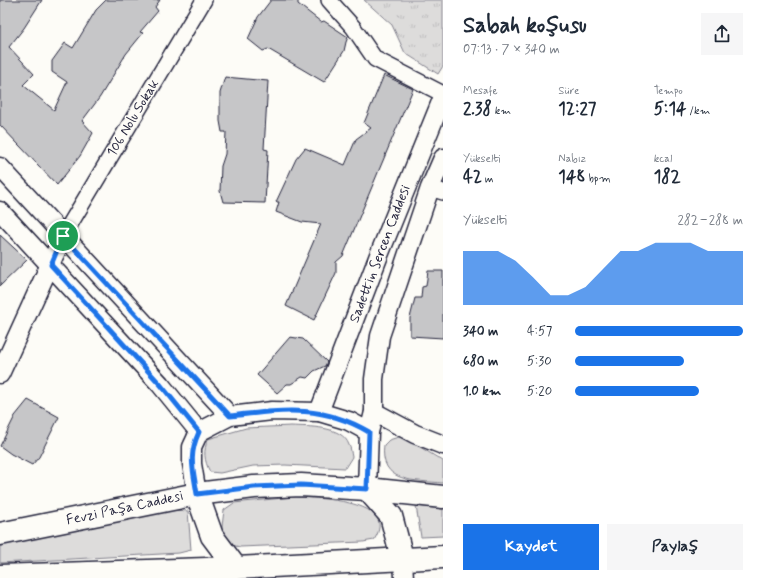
<!DOCTYPE html>
<html lang="tr">
<meta charset="utf-8">
<style>
:root{--surface:#fff;--page:#f6f6f7;--text:#1f2937;--muted:#747a83;--accent:#1a73e8}
body{margin:0;font-family:Mynerve,sans-serif;background:var(--page);color:var(--text);height:100vh;display:flex;flex-direction:column;font-size:15px;white-space:nowrap}
*{box-sizing:border-box;margin:0}
p{font-size:13px;color:var(--muted)}
.icon{flex:none;width:22px;height:22px;fill:none;stroke:currentColor;stroke-width:2;stroke-linecap:round;stroke-linejoin:round}
.map{position:relative;flex:1;overflow:hidden}
.details{display:flex;flex-direction:column;background:var(--surface);width:320px}
.details>*{flex:none}
.pin{position:absolute;display:grid;place-items:center;width:34px;height:34px;color:#fff;margin:-17px;border:2px solid #fff;border-radius:50%;box-shadow:0 1px 4px #0007}
.round{display:grid;place-items:center;flex:none;width:42px;height:42px;border-radius:0px;background:var(--page)}
.summary{display:flex;align-items:center;justify-content:space-between;height:68px;padding:0 20px}
h1{font-size:22px;font-weight:700;line-height:30px}
.figures{display:grid;grid-template-columns:repeat(3,1fr);gap:6px;height:68px;padding:4px 20px}
.figures div{display:grid;align-content:center}
.figures b{font-size:17px;font-weight:700}
.figures small{font-size:11px;font-weight:400}
.figures p{font-size:11px}
.chart{height:112px;padding:8px 20px}
.chart p{display:flex;justify-content:space-between}
.chart svg{width:100%;height:72px;margin-top:4px;fill:var(--accent);opacity:.7}
.cta{display:flex;gap:8px;margin-top:auto;padding:8px 20px}
.cta a{flex:1;height:46px;border-radius:0px;background:var(--accent);color:#fff;font-size:16px;font-weight:700;line-height:46px;text-align:center}
.cta a+a{background:var(--page);color:var(--text)}
ul{padding:0 20px;list-style:none;font-size:13px}
li{display:grid;grid-template-columns:64px 48px 1fr;align-items:center;height:30px}
li i{height:10px;border-radius:5px;background:var(--accent)}
main{display:flex;flex:1;min-height:0}
.map>svg:first-child{display:block}
.grass{fill:#dddcdb;stroke:#807f8b}
.park{fill:url(#park-tufts);stroke:#807f8b}
.building{fill:#c6c6c8;stroke:#22223b}
.lines{fill:none;stroke-linecap:round;stroke-linejoin:round}
.minor-casing{stroke:#22223b;stroke-width:18}
.tertiary-casing{stroke:#22223b;stroke-width:21}
.primary-casing{stroke:#22223b;stroke-width:25}
.minor{stroke:#fdfcf7;stroke-width:15}
.tertiary{stroke:#fdfcf7;stroke-width:18}
.primary{stroke:#fdfcf7;stroke-width:22}
.route-casing{stroke:#fff;stroke-width:8}
.route{stroke:#1a73e8;stroke-width:5}
.labels{text-anchor:middle;dominant-baseline:central;stroke-width:3;stroke-linejoin:round;paint-order:stroke}
.street-label{font-size:14px;fill:#22223b;stroke:#fdfcf7}
</style>
<main>
<div class="map">
<svg width="443" height="578" viewBox="0 0 443 578">
<defs>
<pattern id="park-tufts" width="24" height="20" patternUnits="userSpaceOnUse"><rect width="24" height="20" fill="#dddcdb"/><path d="M3 7l-1-3M5 7V3M7 7l1-3M15 17l-1-3M17 17v-4M19 17l1-3" fill="none" stroke="#bdbcbd"/></pattern>
</defs>
<rect width="100%" height="100%" fill="#fdfcf7"/>
<filter id="ink" filterUnits="userSpaceOnUse"><feTurbulence type="fractalNoise" baseFrequency=".025" numOctaves="2"/><feDisplacementMap in="SourceGraphic" scale="8" xChannelSelector="R" yChannelSelector="G"/><feConvolveMatrix kernelMatrix="1 2 1 2 8 2 1 2 1" color-interpolation-filters="sRGB"/></filter>
<g filter="url(#ink)">
<g class="grass">
<path d="M 291,426 C 308,427 342,425 349,445 C 351,448 351,453 352,457 L 345,468 L 285,465 L 253,466 L 220,473 L 210,472 C 204,460 203,451 208,439 L 246,428 Z"/>
<path d="M 402,436 L 443,461 L 443,483 C 415,480 379,484 384,445 L 389,440 Z"/>
<path d="M 293,497 C 314,498 401,499 374,540 L 363,542 L 240,547 L 227,544 L 221,535 L 224,510 L 234,503 Z"/>
<path d="M 416,506 L 443,509 L 443,536 L 421,537 Z"/>
<path d="M 174,510 L 188,511 L 191,550 L 179,553 L 0,563 L 0,542 Z"/>
</g>
<path class="park" d="M 364,0 L 443,0 L 443,66 L 438,74 L 405,53 L 392,25 Z"/>
<g class="building">
<path d="M 0,0 L 42,0 L 24,28 L 9,47 L 34,74 L 23,85 L 54,110 L 67,82 L 52,72 L 52,61 L 65,43 L 73,48 L 96,10 L 106,0 L 160,0 L 155,7 L 158,11 L 140,32 L 143,33 L 126,54 L 100,97 L 82,121 L 93,133 L 80,156 L 57,185 L 0,125 Z"/>
<path d="M 271,0 L 298,0 L 298,4 L 321,22 L 324,21 L 348,37 L 346,42 L 344,51 L 324,82 L 268,49 L 263,51 L 248,39 L 258,17 Z"/>
<path d="M 384,75 L 413,89 L 343,256 L 336,262 L 336,273 L 314,320 L 286,306 L 321,224 L 302,222 L 276,212 L 279,202 L 276,202 L 296,159 L 305,148 L 345,165 L 356,139 L 371,128 L 364,123 Z"/>
<path d="M 225,77 L 268,81 L 264,149 L 268,150 L 265,203 L 223,202 L 220,191 L 221,166 L 225,154 L 226,132 L 222,132 L 220,121 L 220,93 Z"/>
<path d="M 0,235 L 27,260 L 0,286 Z"/>
<path d="M 428,271 L 443,271 L 443,338 L 410,336 L 410,318 L 415,298 L 421,298 L 422,287 L 426,286 Z"/>
<path d="M 290,337 L 303,339 L 327,362 L 325,366 L 314,371 L 307,378 L 302,377 L 291,384 L 287,384 L 277,393 L 257,375 Z"/>
<path d="M 28,400 L 59,417 L 39,457 L 32,465 L 11,454 L 0,446 L 15,416 Z"/>
</g>
<g class="lines">
<g class="minor-casing">
<g id="minor">
<path d="M 329,0 L 353,27 L 375,59 L 443,94"/>
<path d="M 430,188 L 443,192"/>
<path d="M 63,236 L 204,0"/>
</g>
</g>
<g class="tertiary-casing">
<g id="tertiary">
<path d="M 0,167 L 230,416"/>
<path d="M 0,211 L 160,384 L 199,432"/>
<path d="M 0,374 L 63,236"/>
<path d="M 319,412 L 379,255 L 443,97"/>
<path d="M 374,412 L 415,434 L 443,445"/>
<path d="M 367,489 L 369,432 L 374,412 L 374,379 L 380,336 L 430,188 L 443,158"/>
<path d="M 197,494 L 192,464 L 192,447 L 199,432 L 230,416 L 272,411 L 319,412 L 349,421 L 369,432"/>
<path d="M 403,561 L 404,578"/>
</g>
</g>
<g class="primary-casing">
<g id="primary">
<path d="M 367,489 L 391,516 L 403,561"/>
<path d="M 197,494 L 212,536 L 236,568"/>
<path d="M 0,534 L 197,494 L 254,487 L 301,485 L 367,489 L 443,497"/>
<path d="M 0,576 L 236,568 L 443,557"/>
</g>
</g>
<use href="#minor" class="minor"/>
<use href="#tertiary" class="tertiary"/>
<use href="#primary" class="primary"/>
</g>
</g>
<g class="lines" filter="url(#ink)">
<g class="route-casing">
<path id="route" d="M 63,236 L 230,416 C 283,410 322,404 369,432 L 367,489 L 301,485 L 254,487 L 197,494 C 193,468 188,456 199,432 L 160,384 L 51,265 Z"/>
</g>
<use href="#route" class="route"/>
</g>
<g class="labels">
<g class="street-label">
<text transform="translate(133 118) rotate(-59)">106 Nolu Sokak</text>
<text transform="translate(380 254) rotate(-69)">Sadettin Sercen Caddesi</text>
<text transform="translate(125 508) rotate(-12)">Fevzi Paşa Caddesi</text>
</g>
</g>
</svg>
<div class="pin" style="left:63px;top:236px;background:#1e9e55"><svg class="icon" aria-label="arrive" viewBox="0 0 24 24"><path d="M6 21V4h12l-3 4 3 4H6"/></svg></div>
</div>
<section class="details">
<div class="summary"><div><h1>Sabah koşusu</h1><p>07:13 · 7 × 340 m</p></div><a class="round"><svg class="icon" aria-label="share" viewBox="0 0 24 24"><path d="M12 15V3M7 8l5-5 5 5M5 13v7h14v-7"/></svg></a></div>
<div class="figures">
<div><p>Mesafe</p><b>2.38<small> km</small></b></div>
<div><p>Süre</p><b>12:27</b></div>
<div><p>Tempo</p><b>5:14<small> /km</small></b></div>
</div>
<div class="figures">
<div><p>Yükselti</p><b>42<small> m</small></b></div>
<div><p>Nabız</p><b>148<small> bpm</small></b></div>
<div><p>kcal</p><b>182</b></div>
</div>
<div class="chart"><p><span>Yükselti</span>282–288 m</p>
<svg viewBox="0 0 160 44" preserveAspectRatio="none"><path d="M0 44V11L10 11L20 11L30 17L40 27L50 38L60 38L70 33L80 22L90 11L100 11L110 6L120 6L130 6L140 11L150 11L160 11V44z"/></svg>
</div>
<ul>
<li><b>340 m</b>4:57<i style="width:100%"></i></li>
<li><b>680 m</b>5:30<i style="width:65%"></i></li>
<li><b>1.0 km</b>5:20<i style="width:74%"></i></li>
</ul>
<div class="cta"><a>Kaydet</a><a>Paylaş</a></div>
</section>
</main>
